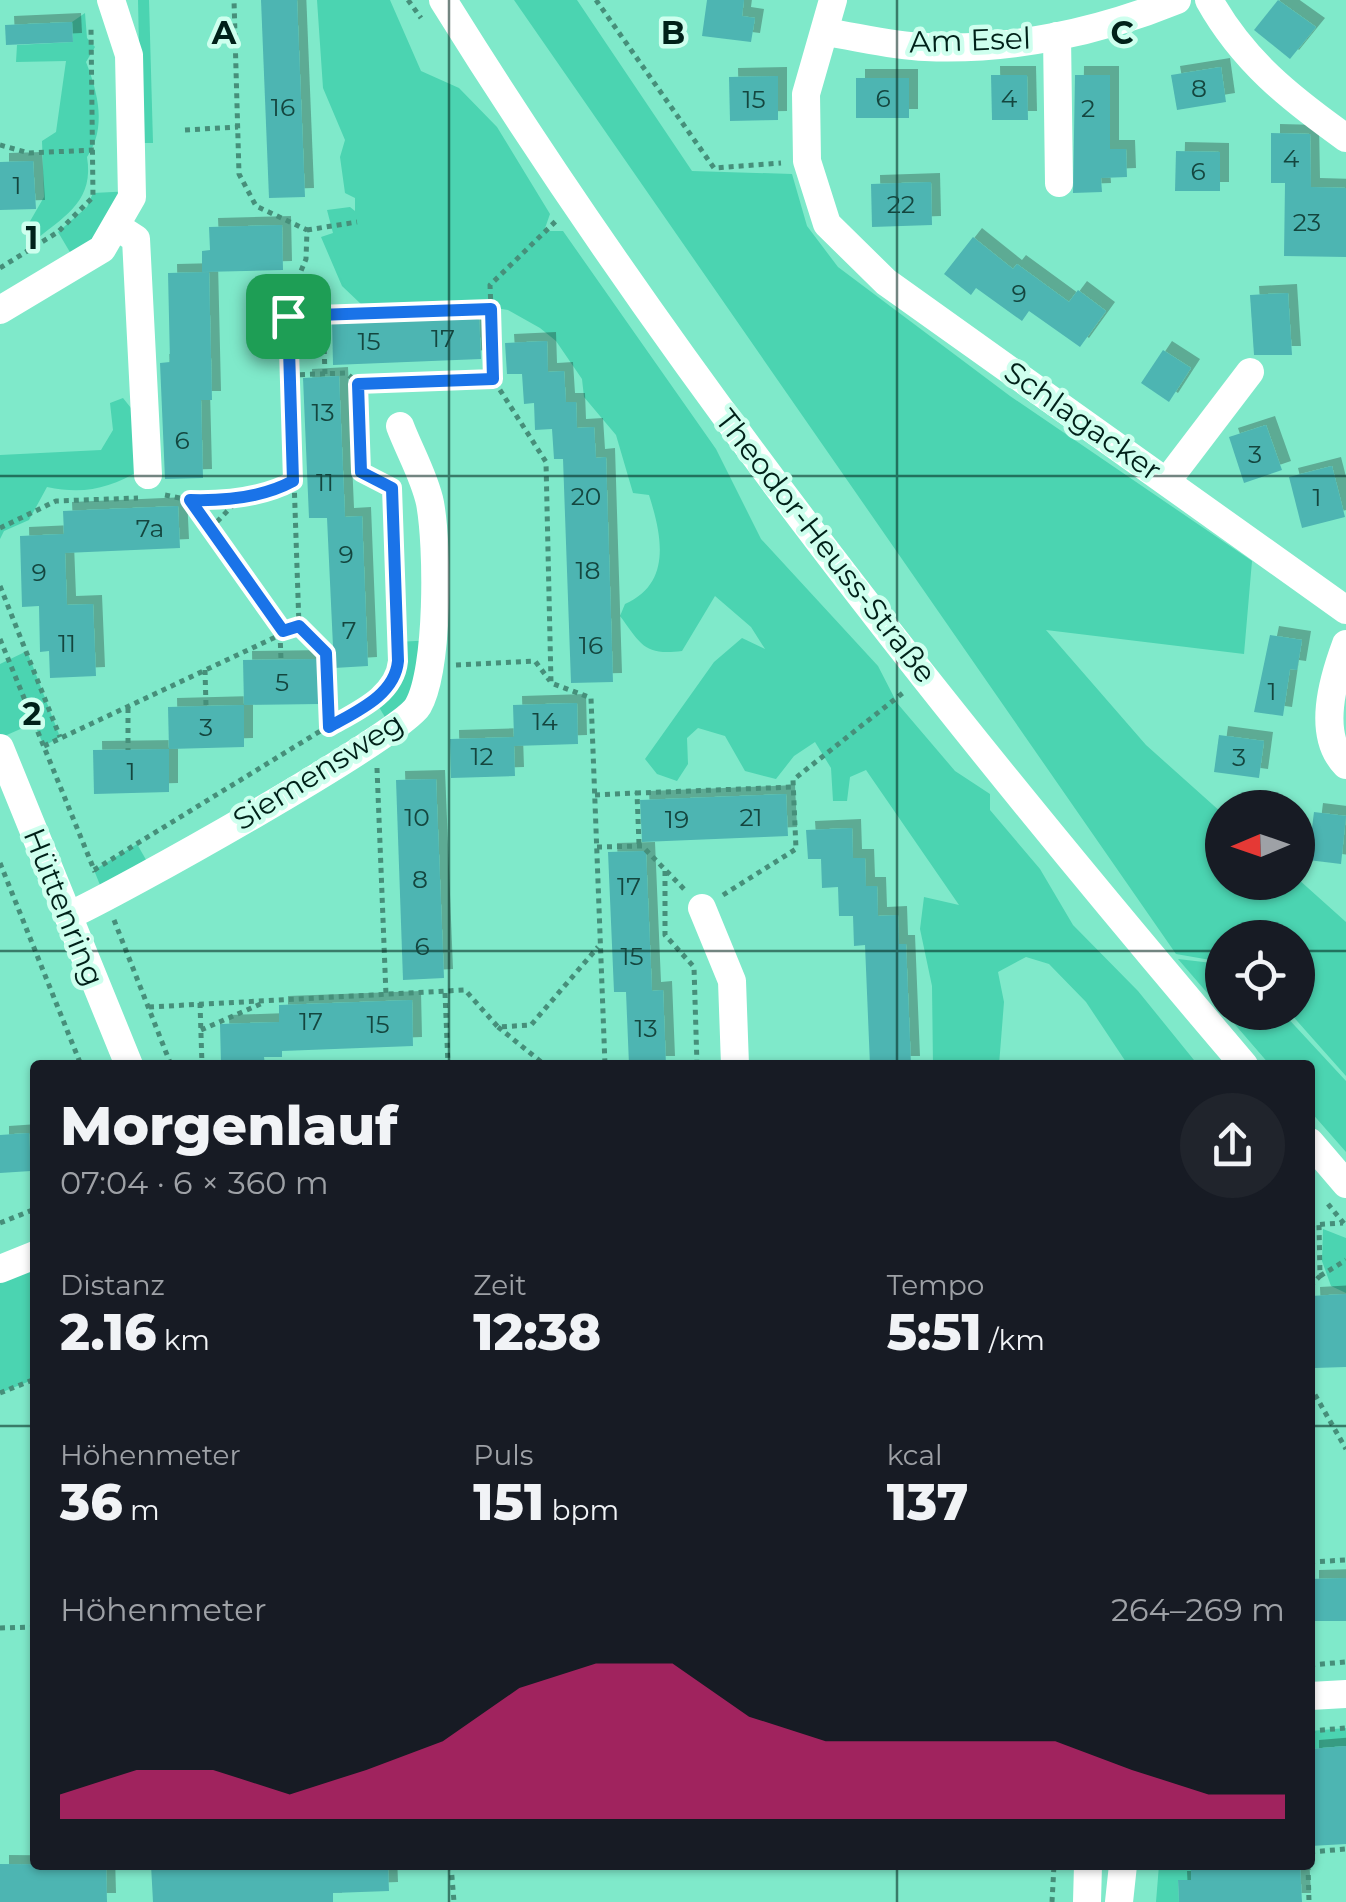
<!DOCTYPE html>
<html lang="de">
<meta charset="utf-8">
<style>
:root{--surface:#171b24;--page:#20242c;--text:#f1f3f6;--muted:#9ea1a6;--accent:#db2777}
body{margin:0;font-family:Montserrat,sans-serif;background:var(--page);color:var(--text);height:100vh;display:flex;flex-direction:column;font-size:38px;white-space:nowrap}
*{box-sizing:border-box;margin:0}
p{font-size:32px;color:var(--muted)}
.icon{flex:none;width:55px;height:55px;fill:none;stroke:currentColor;stroke-width:2;stroke-linecap:round;stroke-linejoin:round}
.map{position:relative;flex:1;overflow:hidden}
.details{position:absolute;left:30px;top:1060px;width:1285px;height:810px;display:flex;flex-direction:column;background:var(--surface);border-radius:10px;box-shadow:0 2px 8px #0004}
.details>*{flex:none}
.needle{width:65px;rotate:268deg}
.fabs{position:absolute;left:1205px;top:790px;display:grid;gap:20px}
.fabs a{display:grid;place-items:center;width:110px;height:110px;border-radius:50%;background:var(--surface);box-shadow:0 2px 8px #0004;font-size:50px}
.pin{position:absolute;display:grid;place-items:center;width:85px;height:85px;color:#fff;margin:-42px;border-radius:20px;box-shadow:0 5px 15px #0006}
.round{display:grid;place-items:center;flex:none;width:105px;height:105px;border-radius:52px;background:var(--page)}
.head{display:flex;align-items:center;justify-content:space-between;height:170px;padding:0 30px}
h1{font-size:55px;font-weight:800;line-height:75px}
.metrics{display:grid;grid-template-columns:repeat(3,1fr);gap:15px;height:170px;padding:10px 30px}
.metrics div{display:grid;align-content:center}
.metrics b{font-size:50px;font-weight:800}
.metrics small{font-size:28px;font-weight:400}
.metrics p{font-size:28px}
.chart{height:280px;padding:20px 30px}
.chart p{display:flex;justify-content:space-between}
.chart svg{width:100%;height:180px;margin-top:10px;fill:var(--accent);opacity:.7}
.map>svg:first-child{display:block}
.green{fill:#4bd4b1}
.building{fill:#4eb5b2;filter:url(#shadow)}
.lines{fill:none;stroke-linecap:round;stroke-linejoin:round}
.path{stroke:#468f7a;stroke-width:5;stroke-dasharray:5 5;stroke-linecap:butt}
.minor{stroke:#fff;stroke-width:28}
.route-casing{stroke:#fff;stroke-width:20}
.route{stroke:#1a73e8;stroke-width:12}
.grid{fill:none;stroke:#002119;stroke-width:2.5;stroke-opacity:0.55}
.labels{text-anchor:middle;dominant-baseline:central;stroke-width:9;stroke-linejoin:round;paint-order:stroke}
.number-label{font-size:25px;fill:#14463f}
.street-label{font-size:30px;fill:#002119;stroke:#ceffee}
.grid-label{font-size:32px;text-anchor:middle;font-weight:bold;fill:#002119;stroke:#ceffee;stroke-width:9;stroke-linejoin:round;paint-order:stroke}
</style>
<div class="map">
<svg width="1346" height="1902" viewBox="0 0 1346 1902">
<defs>
<filter id="shadow"><feDropShadow dx="9" dy="-9" stdDeviation="0" flood-color="#0004"/></filter>
</defs>
<rect width="100%" height="100%" fill="#7fe9ca"/>
<g class="green">
<path d="M 138,0 L 149,0 L 153,143 L 141,143 Z"/>
<path d="M 317,0 L 390,0 L 421,71 L 459,88 L 497,127 L 550,214 L 544,231 L 563,231 L 716,449 L 761,539 L 878,666 L 897,703 L 955,771 L 990,794 L 990,810 L 1040,869 L 1073,925 L 1138,991 L 1198,1065 L 1128,1065 L 1086,1002 L 1049,964 L 1026,957 L 998,972 L 1004,1002 L 999,1065 L 933,1065 L 932,986 L 920,929 L 924,897 L 959,905 L 866,770 L 850,777 L 847,801 L 833,801 L 831,768 L 815,742 L 794,756 L 776,779 L 745,771 L 725,736 L 698,728 L 687,738 L 688,764 L 677,781 L 657,774 L 645,759 L 714,662 L 742,638 L 765,649 L 751,627 L 715,596 L 682,651 C 644,656 641,644 620,616 L 625,604 C 672,583 662,536 649,495 L 633,493 L 616,435 L 584,397 L 582,379 L 556,341 L 540,328 L 508,310 L 465,303 L 362,305 L 342,286 L 321,237 L 333,233 L 327,210 L 350,207 L 355,211 L 355,198 L 345,193 L 340,157 L 345,140 L 323,88 Z"/>
<path d="M 514,0 L 577,0 L 692,171 L 792,174 L 807,226 L 838,267 L 1010,396 L 1252,561 L 1244,654 L 1046,630 L 1146,745 L 1222,813 L 1222,882 L 1298,879 L 1346,922 L 1346,1076 L 1290,1013 L 1298,1012 L 1298,938 L 1222,938 L 1222,962 L 1176,954 Z"/>
<path d="M 85,13 L 87,38 L 95,47 L 86,62 C 98,93 107,128 87,157 C 94,199 68,214 38,238 L 25,230 L 44,197 L 42,141 L 56,132 L 66,61 L 16,62 L 17,45 L 73,42 L 72,22 Z"/>
<path d="M 133,191 L 77,264 L 58,232 L 87,207 L 93,193 Z"/>
<path d="M 123,398 L 135,413 L 141,470 C 109,488 85,495 47,487 L 29,520 L 4,531 L 0,539 L 0,455 L 101,450 L 113,430 L 110,403 Z"/>
<path d="M 434,640 L 433,666 L 391,727 L 374,699 L 396,678 L 397,642 Z"/>
<path d="M 27,651 L 60,737 L 44,746 L 34,723 L 0,738 L 0,664 Z"/>
<path d="M 137,844 L 153,872 L 106,900 L 94,870 Z"/>
<path d="M 1178,959 L 1212,963 L 1222,969 L 1222,1010 Z"/>
<path d="M 1225,1013 L 1283,1013 L 1346,1081 L 1346,1152 L 1310,1111 L 1310,1065 L 1270,1065 Z"/>
<path d="M 1323,1229 L 1346,1238 L 1346,1293 L 1331,1286 L 1322,1261 Z"/>
<path d="M 35,1255 L 35,1379 L 0,1393 L 0,1269 Z"/>
<path d="M 1346,1728 L 1346,1746 L 1310,1749 L 1310,1731 Z"/>
<path d="M 1159,1865 L 1191,1865 L 1191,1880 L 1178,1881 L 1179,1902 L 1156,1902 Z"/>
</g>
<g class="building">
<path d="M 261,0 L 297,0 L 305,197 L 269,198 Z"/>
<path d="M 707,0 L 744,0 L 742,16 L 755,18 L 751,42 L 702,36 Z"/>
<path d="M 1278,0 L 1316,27 L 1290,59 L 1254,30 Z"/>
<path d="M 72,22 L 73,42 L 6,45 L 5,25 Z"/>
<path d="M 1221,67 L 1226,102 L 1177,110 L 1171,75 Z"/>
<path d="M 991,75 L 1027,75 L 1028,120 L 992,120 Z"/>
<path d="M 1075,75 L 1110,75 L 1110,149 L 1126,149 L 1127,177 L 1101,178 L 1102,192 L 1073,193 Z"/>
<path d="M 778,76 L 778,120 L 730,121 L 729,77 Z"/>
<rect x="856" y="78" width="53" height="40"/>
<path d="M 1271,133 L 1310,134 L 1311,187 L 1346,188 L 1346,257 L 1284,256 L 1285,183 L 1271,183 Z"/>
<path d="M 1176,151 L 1220,152 L 1220,191 L 1175,191 Z"/>
<path d="M 33,161 L 36,209 L 0,210 L 0,162 Z"/>
<path d="M 931,182 L 932,225 L 872,227 L 871,184 Z"/>
<path d="M 282,225 L 283,270 L 202,272 L 202,251 L 210,250 L 209,227 Z"/>
<path d="M 973,237 L 1013,269 L 1017,264 L 1069,302 L 1078,290 L 1106,311 L 1080,347 L 1029,311 L 1022,321 L 976,288 L 971,295 L 944,274 Z"/>
<path d="M 209,272 L 212,400 L 201,400 L 203,478 L 165,479 L 160,363 L 170,362 L 168,273 Z"/>
<path d="M 1288,293 L 1292,355 L 1254,355 L 1250,295 Z"/>
<path d="M 479,314 L 481,359 L 333,365 L 332,320 Z"/>
<path d="M 547,341 L 548,372 L 564,371 L 566,402 L 576,402 L 577,428 L 594,427 L 596,458 L 606,457 L 613,682 L 571,683 L 563,459 L 554,459 L 552,429 L 535,430 L 534,403 L 524,404 L 522,374 L 507,374 L 505,343 Z"/>
<path d="M 1163,350 L 1191,368 L 1169,402 L 1141,383 Z"/>
<path d="M 339,376 L 345,517 L 362,516 L 368,666 L 334,668 L 327,518 L 309,518 L 303,378 Z"/>
<path d="M 1266,425 L 1282,470 L 1244,483 L 1229,437 Z"/>
<path d="M 1332,466 L 1345,517 L 1302,528 L 1289,477 Z"/>
<path d="M 178,506 L 180,548 L 65,553 L 67,605 L 93,604 L 96,676 L 50,678 L 49,651 L 40,652 L 39,606 L 22,607 L 20,536 L 64,534 L 63,511 Z"/>
<path d="M 1270,635 L 1302,640 L 1297,670 L 1290,669 L 1283,716 L 1254,712 Z"/>
<path d="M 319,659 L 320,704 L 244,705 L 243,660 Z"/>
<path d="M 577,703 L 578,744 L 514,746 L 515,776 L 451,778 L 450,739 L 514,737 L 513,705 Z"/>
<path d="M 244,705 L 244,747 L 169,749 L 168,707 Z"/>
<path d="M 1219,735 L 1264,741 L 1259,778 L 1214,772 Z"/>
<path d="M 169,749 L 169,792 L 94,794 L 93,750 Z"/>
<path d="M 436,779 L 444,978 L 403,980 L 396,780 Z"/>
<path d="M 786,794 L 788,836 L 642,842 L 640,800 Z"/>
<path d="M 1314,812 L 1346,816 L 1341,864 L 1308,860 Z"/>
<path d="M 852,828 L 853,858 L 865,858 L 866,886 L 877,886 L 878,916 L 898,915 L 899,944 L 906,944 L 911,1065 L 870,1065 L 865,945 L 854,946 L 853,916 L 839,916 L 838,887 L 822,888 L 821,859 L 808,859 L 806,830 Z"/>
<path d="M 646,851 L 652,991 L 663,990 L 666,1065 L 629,1065 L 626,992 L 614,992 L 608,852 Z"/>
<path d="M 412,1000 L 413,1046 L 282,1051 L 282,1057 L 264,1057 L 265,1065 L 221,1065 L 220,1024 L 279,1022 L 279,1005 Z"/>
<path d="M 29,1133 L 31,1171 L 0,1173 L 0,1135 Z"/>
<path d="M 1346,1294 L 1346,1367 L 1314,1368 L 1311,1296 Z"/>
<path d="M 1346,1578 L 1346,1621 L 1310,1621 L 1310,1579 Z"/>
<path d="M 1346,1746 L 1346,1844 L 1310,1846 L 1310,1749 Z"/>
<path d="M 0,1864 L 106,1865 L 107,1902 L 0,1902 Z"/>
<path d="M 151,1865 L 388,1865 L 389,1891 L 333,1893 L 333,1902 L 153,1902 Z"/>
<path d="M 1191,1865 L 1300,1865 L 1302,1902 L 1179,1902 L 1178,1880 L 1191,1880 Z"/>
</g>
<g class="lines">
<g class="path">
<path d="M 408,0 L 421,18"/>
<path d="M 596,0 L 714,168 L 781,163"/>
<path d="M 185,130 L 238,127"/>
<path d="M 0,145 L 29,153 L 94,150"/>
<path d="M 307,230 L 357,222"/>
<path d="M 0,268 L 58,232 L 93,197 L 91,28"/>
<path d="M 491,309 L 490,285 L 557,220"/>
<path d="M 288,316 L 323,315"/>
<path d="M 325,374 L 323,315 L 491,309 L 493,379 L 546,462 L 551,683 L 591,698 L 605,1065"/>
<path d="M 290,375 L 346,373 L 358,383"/>
<path d="M 165,495 L 190,500 L 283,631"/>
<path d="M 190,500 C 225,501 262,498 293,481"/>
<path d="M 0,528 L 56,501 L 138,498"/>
<path d="M 210,529 L 239,499"/>
<path d="M 0,586 L 60,737"/>
<path d="M 299,626 L 326,653 L 329,727"/>
<path d="M 280,633 L 281,660"/>
<path d="M 0,639 L 95,872"/>
<path d="M 456,665 L 535,661 L 550,681"/>
<path d="M 205,670 L 206,706"/>
<path d="M 128,708 L 128,750"/>
<path d="M 44,746 L 299,626 L 288,302 L 306,259 L 307,230 L 256,206 L 239,174 L 234,0"/>
<path d="M 377,768 L 386,995"/>
<path d="M 595,795 L 637,793"/>
<path d="M 639,844 L 637,793 L 794,787"/>
<path d="M 597,847 L 642,846 L 684,889"/>
<path d="M 0,863 L 81,1065"/>
<path d="M 94,870 L 387,690 L 396,678 L 398,661 L 392,487 L 361,472 L 358,384 L 493,379"/>
<path d="M 665,871 L 665,935 L 694,967 L 697,1065"/>
<path d="M 723,895 L 796,849 L 793,780 L 904,692"/>
<path d="M 114,920 L 171,1065"/>
<path d="M 445,993 L 448,1065"/>
<path d="M 200,1003 L 202,1065"/>
<path d="M 149,1007 L 465,990 L 498,1027 L 531,1025 L 598,947"/>
<path d="M 498,1027 L 545,1065"/>
<path d="M 201,1030 L 265,1002"/>
<path d="M 1328,1204 L 1346,1226"/>
<path d="M 0,1223 L 35,1209"/>
<path d="M 1310,1225 L 1343,1223"/>
<path d="M 1320,1276 L 1346,1260"/>
<path d="M 1310,1286 L 1320,1276 L 1319,1225"/>
<path d="M 1310,1386 L 1346,1449"/>
<path d="M 0,1393 L 35,1379"/>
<path d="M 1310,1562 L 1346,1560"/>
<path d="M 0,1628 L 35,1627"/>
<path d="M 1310,1665 L 1346,1662"/>
<path d="M 1310,1731 L 1346,1728"/>
<path d="M 1310,1852 L 1346,1849"/>
<path d="M 451,1865 L 454,1902"/>
<path d="M 1308,1865 L 1309,1902"/>
<path d="M 1052,1902 L 1054,1865"/>
</g>
<g class="minor">
<path d="M 443,0 C 678,378 956,727 1244,1065"/>
<path d="M 833,0 L 806,94 L 807,161 L 827,224 L 886,282 L 1346,610"/>
<path d="M 1209,0 C 1243,61 1290,98 1346,138"/>
<path d="M 825,32 C 858,37 892,46 925,47 C 1010,51 1099,32 1177,0"/>
<path d="M 1057,36 L 1059,183"/>
<path d="M 116,226 L 136,239 L 148,475"/>
<path d="M 0,310 L 102,249 L 132,197 L 129,55 L 111,0"/>
<path d="M 1167,481 L 1250,372"/>
<path d="M 1346,644 C 1333,679 1316,735 1346,765"/>
<path d="M 0,748 L 129,1065"/>
<path d="M 702,908 L 732,981 L 735,1065"/>
<path d="M 68,916 C 114,896 402,735 418,706 C 439,669 438,546 430,503 C 425,478 409,450 400,426"/>
<path d="M 1310,1142 L 1346,1184"/>
<path d="M 0,1269 L 35,1255"/>
<path d="M 1310,1696 L 1346,1694"/>
<path d="M 1087,1902 L 1088,1865"/>
<path d="M 1119,1902 L 1123,1865"/>
</g>
</g>
<g class="lines">
<g class="route-casing">
<path id="route" d="M 491,309 L 493,379 L 358,384 L 361,472 L 392,488 L 398,661 C 395,695 357,711 329,727 L 326,653 L 299,626 L 283,631 L 190,500 C 225,501 262,498 293,481 L 288,316 Z"/>
</g>
<use href="#route" class="route"/>
</g>
<path class="grid" d="M 449,0 L 449,1065M 897,0 L 897,1065M 0,476 L 1346,476M 0,951 L 1222,951M 1298,951 L 1346,951M 0,1426 L 35,1426M 1310,1426 L 1346,1426M 449,1865 L 449,1902M 897,1865 L 897,1902"/>
<g class="labels">
<g class="number-label">
<text x="1199" y="88">8</text>
<text x="883" y="98">6</text>
<text x="1009" y="98">4</text>
<text x="754" y="99">15</text>
<text x="283" y="107">16</text>
<text x="1088" y="108">2</text>
<text x="1291" y="158">4</text>
<text x="1198" y="171">6</text>
<text x="17" y="185">1</text>
<text x="901" y="204">22</text>
<text x="1307" y="222">23</text>
<text x="1019" y="293">9</text>
<text x="443" y="338">17</text>
<text x="369" y="341">15</text>
<text x="323" y="412">13</text>
<text x="182" y="440">6</text>
<text x="1255" y="454">3</text>
<text x="325" y="482">11</text>
<text x="586" y="496">20</text>
<text x="1317" y="497">1</text>
<text x="150" y="528">7a</text>
<text x="346" y="554">9</text>
<text x="588" y="570">18</text>
<text x="39" y="572">9</text>
<text x="349" y="630">7</text>
<text x="67" y="643">11</text>
<text x="591" y="645">16</text>
<text x="282" y="682">5</text>
<text x="1272" y="691">1</text>
<text x="545" y="721">14</text>
<text x="206" y="727">3</text>
<text x="482" y="756">12</text>
<text x="1239" y="757">3</text>
<text x="131" y="771">1</text>
<text x="417" y="817">10</text>
<text x="751" y="817">21</text>
<text x="677" y="819">19</text>
<text x="420" y="879">8</text>
<text x="629" y="886">17</text>
<text x="422" y="946">6</text>
<text x="632" y="956">15</text>
<text x="311" y="1021">17</text>
<text x="378" y="1024">15</text>
<text x="646" y="1028">13</text>
</g>
<g class="street-label">
<text transform="translate(970 40) rotate(-2)">Am Esel</text>
<text transform="translate(1083 421) rotate(35)">Schlagacker</text>
<text transform="translate(826 546) rotate(52)">Theodor-Heuss-Straße</text>
<text transform="translate(318 771) rotate(-32)">Siemensweg</text>
<text transform="translate(64 907) rotate(68)">Hüttenring</text>
</g>
</g>
<g class="grid-label">
<text x="224" y="44">A</text>
<text x="673" y="44">B</text>
<text x="1122" y="44">C</text>
<text x="32" y="249">1</text>
<text x="32" y="725">2</text>
</g>
</svg>
<div class="fabs">
<a><svg class="needle" viewBox="-14 -14 28 28"><path d="M0-13l5 13h-10z" fill="#e53935"/><path d="M0 13l5-13h-10z" fill="#9ea1a6"/></svg></a>
<a><svg class="icon" aria-label="locate" viewBox="0 0 24 24"><circle cx="12" cy="12" r="6"/><path d="M12 2v4M12 18v4M2 12h4M18 12h4"/></svg></a>
</div>
<div class="pin" style="left:288px;top:316px;background:#1e9e55"><svg class="icon" aria-label="arrive" viewBox="0 0 24 24"><path d="M6 21V4h12l-3 4 3 4H6"/></svg></div>
<section class="details">
<div class="head"><div><h1>Morgenlauf</h1><p>07:04 · 6 × 360 m</p></div><a class="round"><svg class="icon" aria-label="share" viewBox="0 0 24 24"><path d="M12 15V3M7 8l5-5 5 5M5 13v7h14v-7"/></svg></a></div>
<div class="metrics">
<div><p>Distanz</p><b>2.16<small> km</small></b></div>
<div><p>Zeit</p><b>12:38</b></div>
<div><p>Tempo</p><b>5:51<small> /km</small></b></div>
</div>
<div class="metrics">
<div><p>Höhenmeter</p><b>36<small> m</small></b></div>
<div><p>Puls</p><b>151<small> bpm</small></b></div>
<div><p>kcal</p><b>137</b></div>
</div>
<div class="chart"><p><span>Höhenmeter</span>264–269 m</p>
<svg viewBox="0 0 160 44" preserveAspectRatio="none"><path d="M0 44V38L10 32L20 32L30 38L40 32L50 25L60 12L70 6L80 6L90 19L100 25L110 25L120 25L130 25L140 32L150 38L160 38V44z"/></svg>
</div>
</section>
</div>
